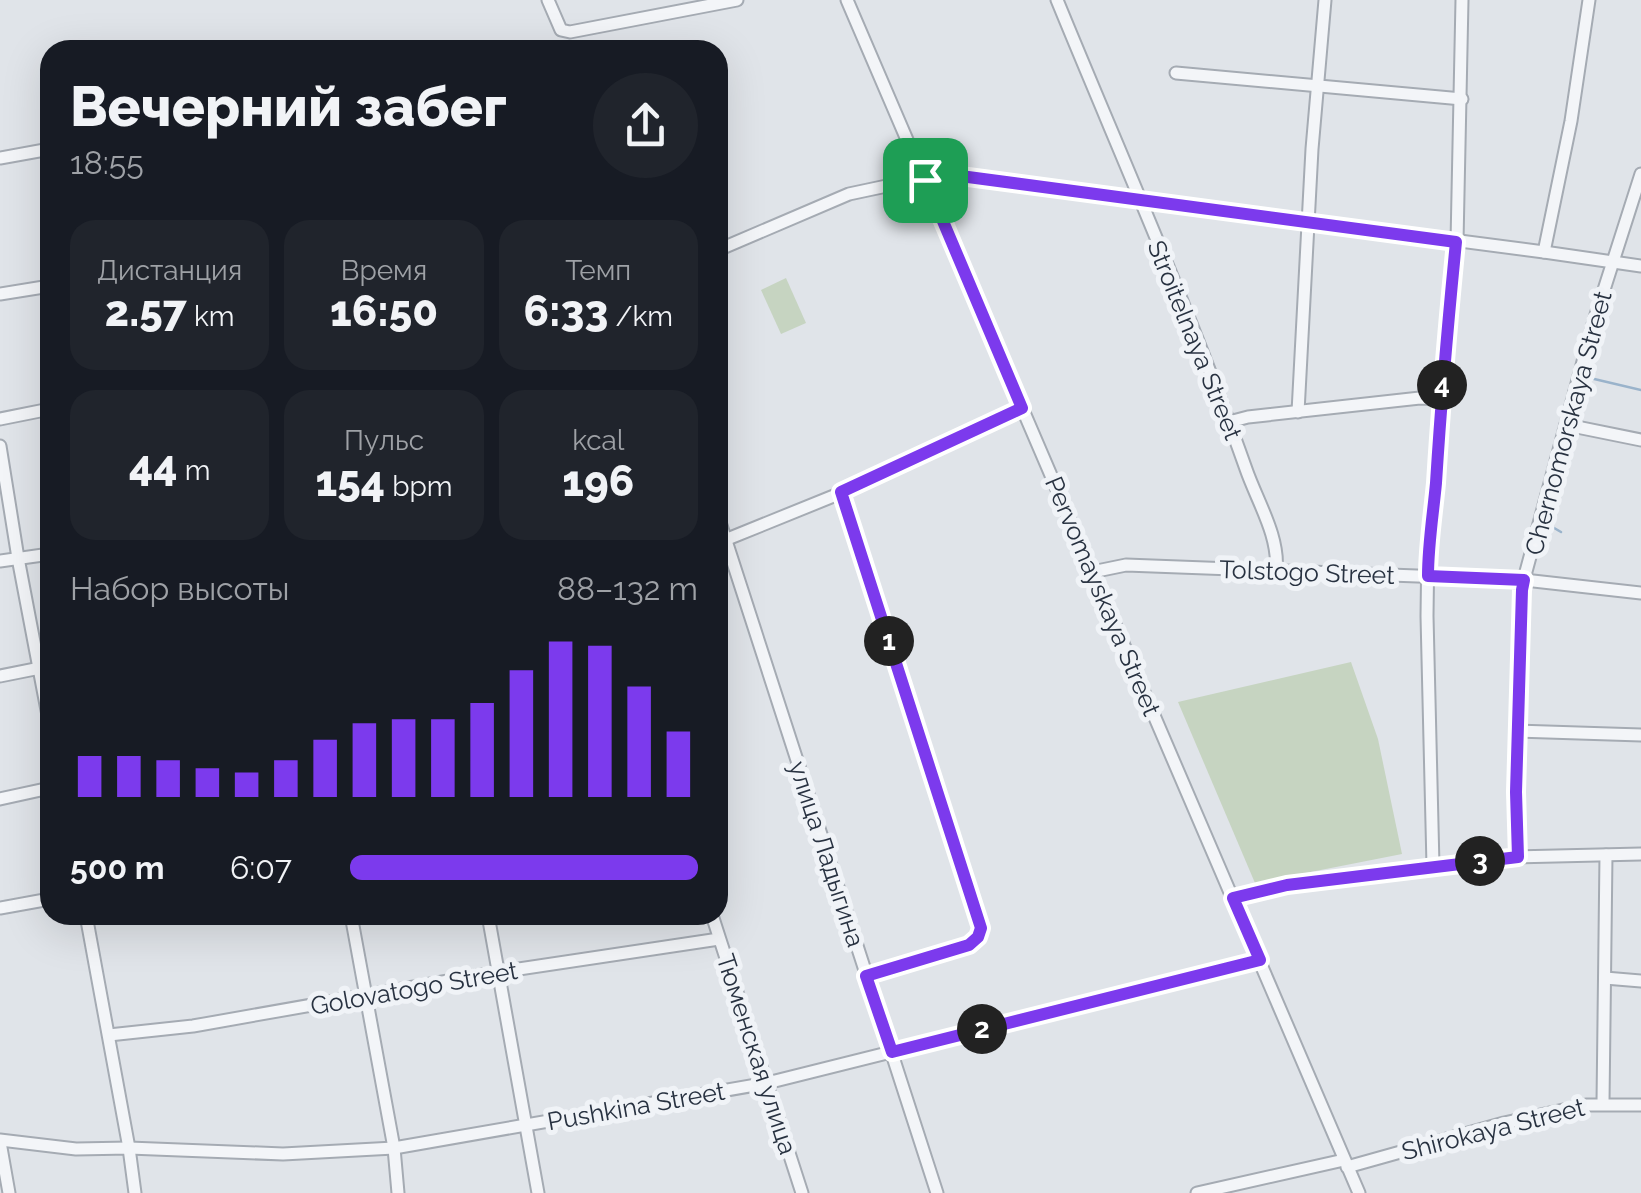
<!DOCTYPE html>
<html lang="ru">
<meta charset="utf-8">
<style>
:root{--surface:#171b24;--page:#20242c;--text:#f1f3f6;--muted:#9ea1a6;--accent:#7c3aed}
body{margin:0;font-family:Raleway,sans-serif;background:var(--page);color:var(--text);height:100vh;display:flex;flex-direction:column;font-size:38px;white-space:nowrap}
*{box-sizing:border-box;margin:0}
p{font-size:32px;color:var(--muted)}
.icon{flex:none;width:55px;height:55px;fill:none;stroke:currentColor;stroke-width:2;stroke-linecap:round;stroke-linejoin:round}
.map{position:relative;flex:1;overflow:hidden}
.panel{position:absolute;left:40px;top:40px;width:688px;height:885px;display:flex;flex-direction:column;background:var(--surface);border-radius:30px;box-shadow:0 10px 40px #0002}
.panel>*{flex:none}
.pin{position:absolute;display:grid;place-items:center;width:85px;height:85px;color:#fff;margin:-42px;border-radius:20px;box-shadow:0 5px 15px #0006}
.km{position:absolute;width:50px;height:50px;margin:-25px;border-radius:50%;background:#222;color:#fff;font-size:28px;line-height:50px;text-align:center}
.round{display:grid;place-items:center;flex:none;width:105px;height:105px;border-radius:52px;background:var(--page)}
.headline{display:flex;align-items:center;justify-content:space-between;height:170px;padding:0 30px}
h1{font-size:55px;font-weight:800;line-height:75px}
.stats{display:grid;grid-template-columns:repeat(3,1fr);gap:15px;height:170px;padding:10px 30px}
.stats div{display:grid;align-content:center;border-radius:25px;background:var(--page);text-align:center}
.stats b{font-size:42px;font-weight:800}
.stats small{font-size:28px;font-weight:400}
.stats p{font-size:28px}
.chart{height:280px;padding:20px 30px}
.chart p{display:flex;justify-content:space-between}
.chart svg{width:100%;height:180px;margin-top:10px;stroke:var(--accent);stroke-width:6}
ul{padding:0 30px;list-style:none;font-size:32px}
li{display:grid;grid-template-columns:160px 120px 1fr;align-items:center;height:75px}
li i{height:25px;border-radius:12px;background:var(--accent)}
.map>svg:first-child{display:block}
.green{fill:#c6d4c1}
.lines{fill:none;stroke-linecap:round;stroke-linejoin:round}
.stream{stroke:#9ab3cb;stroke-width:2.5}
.minor-casing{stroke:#a5abb3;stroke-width:15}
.minor{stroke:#f3f5f8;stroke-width:11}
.route-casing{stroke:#fff;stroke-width:20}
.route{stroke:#7c3aed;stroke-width:12}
.labels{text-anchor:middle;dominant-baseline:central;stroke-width:10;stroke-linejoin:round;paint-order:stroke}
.street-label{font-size:25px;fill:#283241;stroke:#f0f3f7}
</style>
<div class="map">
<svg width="1641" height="1193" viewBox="0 0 1641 1193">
<rect width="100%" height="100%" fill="#e0e4e9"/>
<g class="green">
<path d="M 786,278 L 806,323 L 781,334 L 761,290 Z"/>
<path d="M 1351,662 L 1378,739 L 1402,854 L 1255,883 L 1178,702 Z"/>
</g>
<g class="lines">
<g class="stream">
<path d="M 1578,421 L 1590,378 L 1641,390"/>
<path d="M 1561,532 L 1549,525 L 1574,434"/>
</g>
<g class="minor-casing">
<g id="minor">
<path d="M 548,0 L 561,30 L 570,32 L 737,0"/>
<path d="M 847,0 L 1359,1193"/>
<path d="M 1057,0 C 1121,156 1190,311 1246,469 C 1257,501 1280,537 1276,571"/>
<path d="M 1176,73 L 1462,99"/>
<path d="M 0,158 L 50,149"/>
<path d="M 923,174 L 938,173 L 1544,252 L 1641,266"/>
<path d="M 718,250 L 849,194 L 896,184 L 925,180"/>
<path d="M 1544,252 L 1571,121 L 1589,0"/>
<path d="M 0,294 L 50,286"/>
<path d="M 1298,412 L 1312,149 L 1325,0"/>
<path d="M 0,419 L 50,409"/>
<path d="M 1229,422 L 1248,417 L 1420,398 L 1441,399"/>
<path d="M 1567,425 L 1641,440"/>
<path d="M 0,446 L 18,558 L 50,726"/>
<path d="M 841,493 L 981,928 L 979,937 L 969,945 L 866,976"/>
<path d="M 718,516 L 937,1193"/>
<path d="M 725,540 L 841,493 L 1022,408"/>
<path d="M 0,561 L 50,554"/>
<path d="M 1092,572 L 1126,565 L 1524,580 L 1641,593"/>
<path d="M 0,676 L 50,666"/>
<path d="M 1518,731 L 1641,735"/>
<path d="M 0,799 L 50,788"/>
<path d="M 1518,857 L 1516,792 L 1521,590 L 1594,321 L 1641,174"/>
<path d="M 1433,866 L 1427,616 L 1428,542 L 1436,487 L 1441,399 L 1457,242 L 1462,0"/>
<path d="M 1233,898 L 1287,885 L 1518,857 L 1641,854"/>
<path d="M 0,908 L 50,899"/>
<path d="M 86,915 L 129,1148 L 135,1193"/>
<path d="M 351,915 L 394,1148 L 398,1193"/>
<path d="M 488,915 L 538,1193"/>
<path d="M 712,915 L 802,1193"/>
<path d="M 1605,978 L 1641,981"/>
<path d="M 109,1035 L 193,1026 L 499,972 L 719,939"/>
<path d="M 1603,1103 L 1606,855"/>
<path d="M 0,1140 L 76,1149 L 129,1148 L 283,1154 L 394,1148 L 767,1083 L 1260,960"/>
<path d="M 0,1142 L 9,1193"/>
<path d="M 1347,1167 L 1504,1123 L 1586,1105 L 1641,1105"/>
<path d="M 1197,1193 L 1344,1160"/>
</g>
</g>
<use href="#minor" class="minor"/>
</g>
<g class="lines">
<g class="route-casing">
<path id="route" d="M 938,173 L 1456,242 C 1448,322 1441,403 1436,483 C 1433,515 1428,545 1428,576 L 1524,580 L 1522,590 L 1516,792 L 1518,857 L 1287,885 L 1233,898 L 1260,960 L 892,1052 L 866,976 L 969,945 L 978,937 L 981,928 L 841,492 L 1022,408 L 923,174 Z"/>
</g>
<use href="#route" class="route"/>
</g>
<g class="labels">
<g class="street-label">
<text transform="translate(1195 340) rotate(68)">Stroitelnaya Street</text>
<text transform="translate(1568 423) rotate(-75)">Chernomorskaya Street</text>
<text transform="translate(1307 572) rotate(2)">Tolstogo Street</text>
<text transform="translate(1103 596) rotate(67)">Pervomayskaya Street</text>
<text transform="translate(827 854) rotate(72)">улица Ладыгина</text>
<text transform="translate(414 988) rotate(-10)">Golovatogo Street</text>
<text transform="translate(757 1054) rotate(72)">Тюменская улица</text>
<text transform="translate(636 1106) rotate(-10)">Pushkina Street</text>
<text transform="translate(1493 1129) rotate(-14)">Shirokaya Street</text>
</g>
</g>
</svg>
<div class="pin" style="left:925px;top:180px;background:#1e9e55"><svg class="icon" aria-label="arrive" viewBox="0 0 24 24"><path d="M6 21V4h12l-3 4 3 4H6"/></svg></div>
<b class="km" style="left:889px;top:641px">1</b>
<b class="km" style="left:982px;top:1029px">2</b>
<b class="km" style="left:1480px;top:861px">3</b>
<b class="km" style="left:1442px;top:385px">4</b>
<section class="panel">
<div class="headline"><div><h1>Вечерний забег</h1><p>18:55</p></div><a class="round"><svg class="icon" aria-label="share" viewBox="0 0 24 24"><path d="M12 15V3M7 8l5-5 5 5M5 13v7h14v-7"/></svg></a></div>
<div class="stats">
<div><p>Дистанция</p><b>2.57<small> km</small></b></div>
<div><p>Время</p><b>16:50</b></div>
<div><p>Темп</p><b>6:33<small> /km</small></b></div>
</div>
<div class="stats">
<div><b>44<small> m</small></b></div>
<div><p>Пульс</p><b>154<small> bpm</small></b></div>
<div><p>kcal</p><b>196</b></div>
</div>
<div class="chart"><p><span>Набор высоты</span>88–132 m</p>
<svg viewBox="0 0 160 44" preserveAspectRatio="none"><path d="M5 44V34M15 44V34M25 44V35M35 44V37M45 44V38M55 44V35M65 44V30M75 44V26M85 44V25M95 44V25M105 44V21M115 44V13M125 44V6M135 44V7M145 44V17M155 44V28"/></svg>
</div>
<ul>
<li><b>500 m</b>6:07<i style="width:100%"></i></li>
</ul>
</section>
</div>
